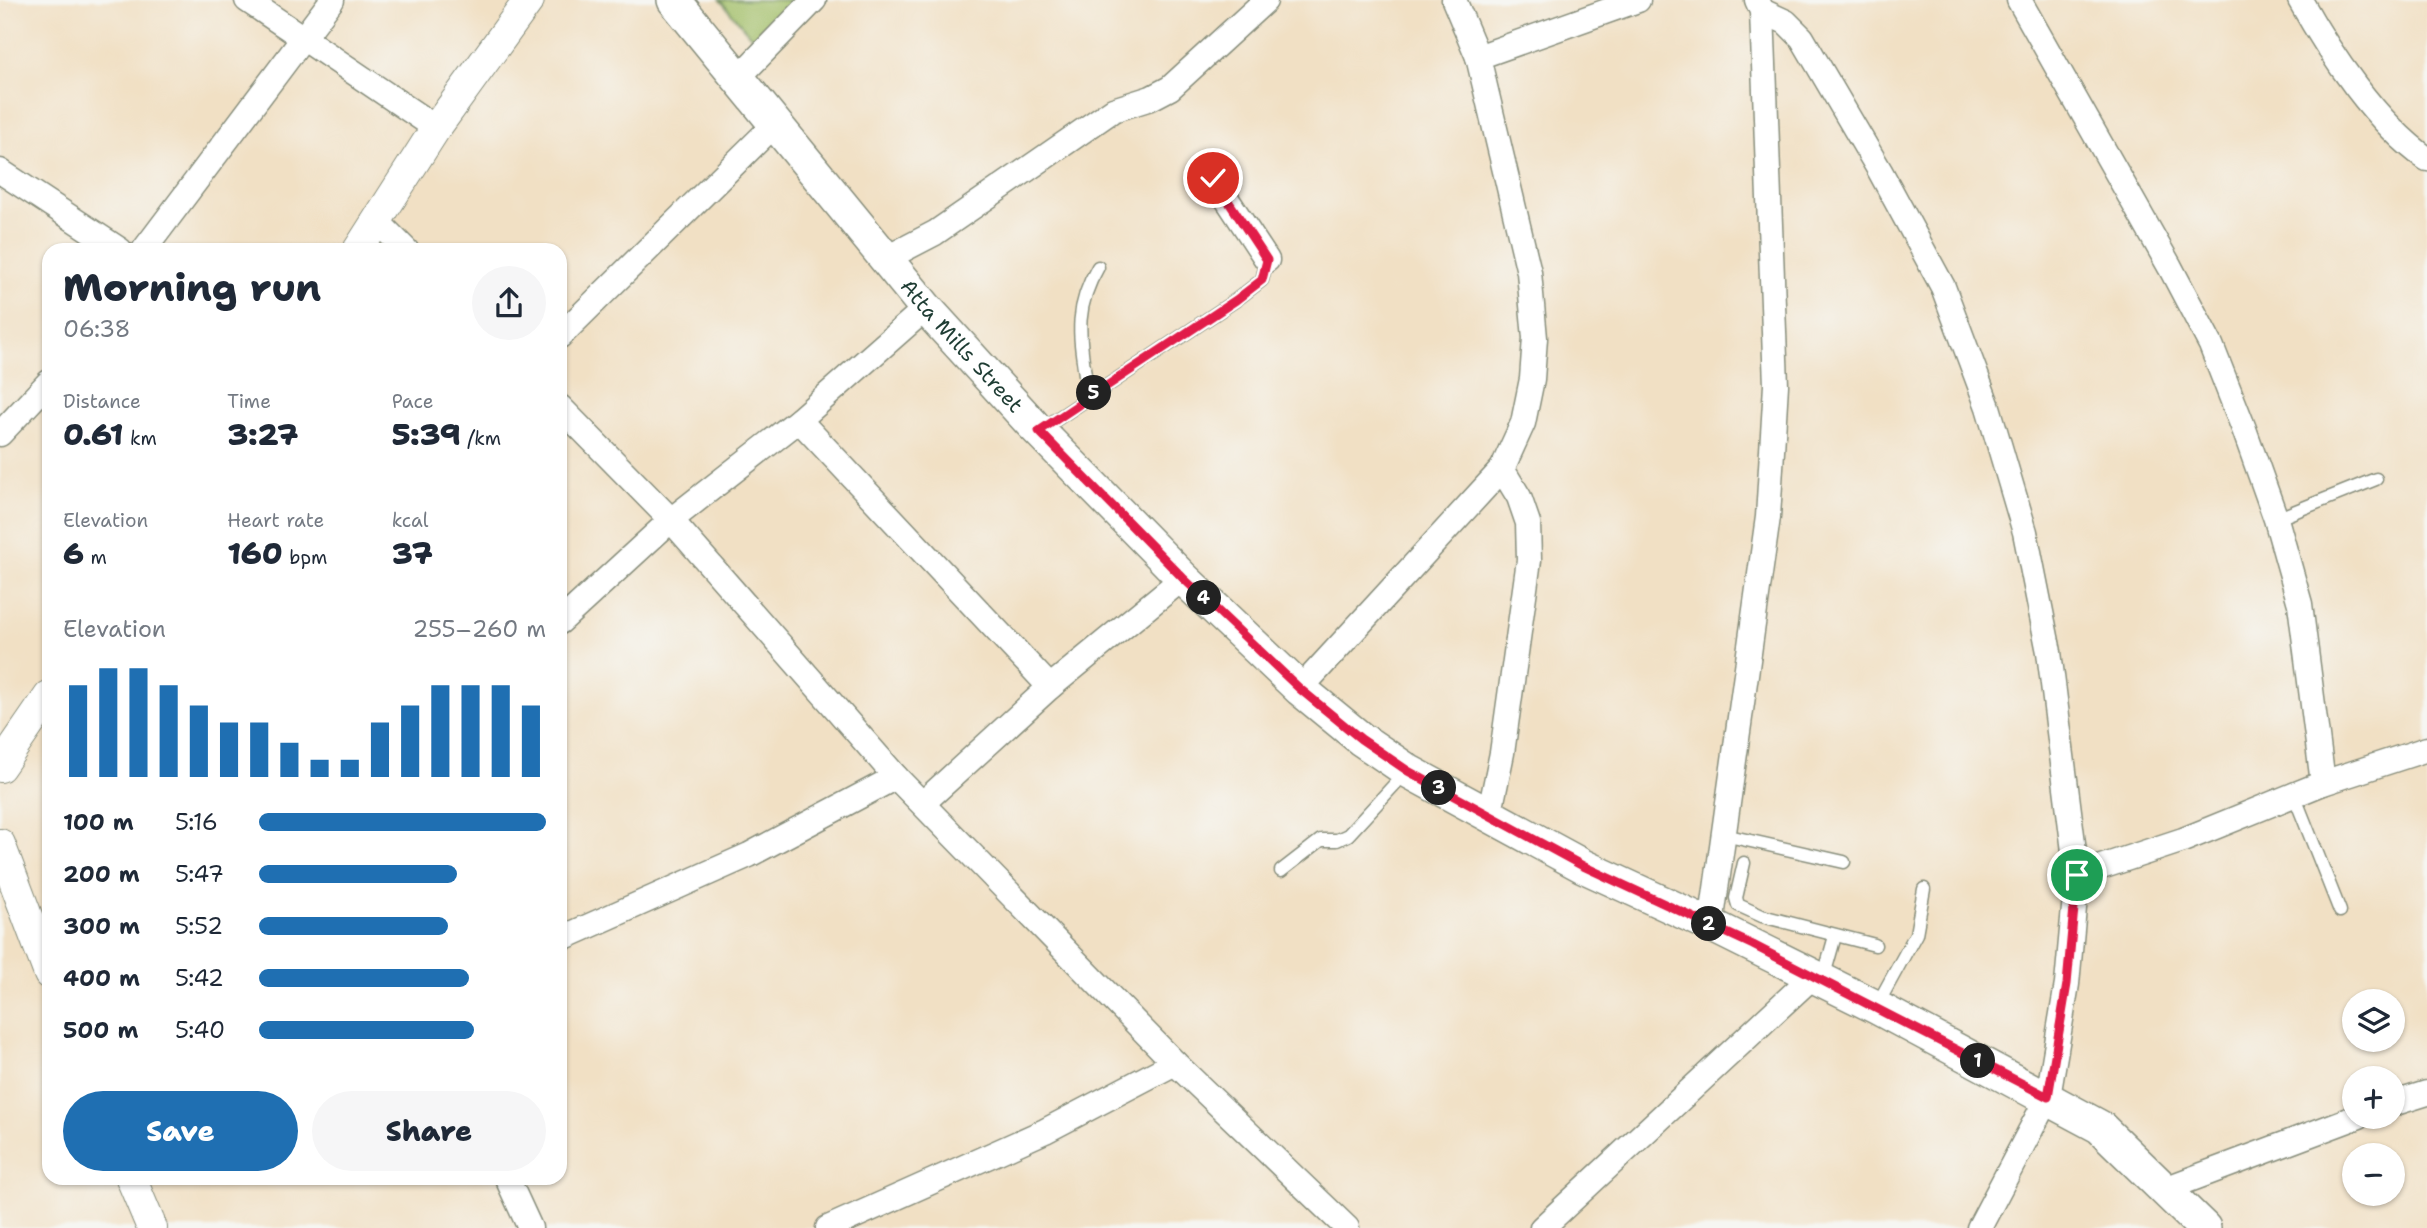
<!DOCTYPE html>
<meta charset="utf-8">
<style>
:root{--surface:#fff;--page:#f6f6f7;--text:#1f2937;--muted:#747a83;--accent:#1f6fb2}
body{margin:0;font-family:"Shantell Sans",sans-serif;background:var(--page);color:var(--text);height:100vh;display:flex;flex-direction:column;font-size:26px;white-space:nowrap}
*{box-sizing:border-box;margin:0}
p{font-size:23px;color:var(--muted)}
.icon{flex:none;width:38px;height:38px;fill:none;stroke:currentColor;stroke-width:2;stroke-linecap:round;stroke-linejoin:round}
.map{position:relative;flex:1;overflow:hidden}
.side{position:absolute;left:42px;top:243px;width:525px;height:942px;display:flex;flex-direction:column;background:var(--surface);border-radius:21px;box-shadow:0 2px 5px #0004}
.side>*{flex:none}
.buttons{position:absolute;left:2342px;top:989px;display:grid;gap:14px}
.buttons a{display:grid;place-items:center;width:63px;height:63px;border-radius:50%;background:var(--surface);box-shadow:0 2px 5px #0004;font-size:35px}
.pin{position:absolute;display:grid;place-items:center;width:60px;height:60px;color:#fff;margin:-30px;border:4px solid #fff;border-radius:50%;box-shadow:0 2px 7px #0007}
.km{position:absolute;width:35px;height:35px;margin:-18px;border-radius:50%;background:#222;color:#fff;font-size:19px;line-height:35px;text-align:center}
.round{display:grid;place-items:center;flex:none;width:74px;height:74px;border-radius:37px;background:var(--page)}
.overview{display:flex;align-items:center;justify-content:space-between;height:119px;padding:0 21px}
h1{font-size:38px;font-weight:800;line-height:52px}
.figures{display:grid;grid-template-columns:repeat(3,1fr);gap:10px;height:119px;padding:7px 21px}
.figures div{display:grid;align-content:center}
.figures b{font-size:30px;font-weight:800}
.figures small{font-size:19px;font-weight:400}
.figures p{font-size:19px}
.chart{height:196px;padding:14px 21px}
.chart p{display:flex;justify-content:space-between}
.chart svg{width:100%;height:126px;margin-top:7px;stroke:var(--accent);stroke-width:6}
.cta{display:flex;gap:14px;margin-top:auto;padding:14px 21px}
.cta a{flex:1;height:80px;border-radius:42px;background:var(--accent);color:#fff;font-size:28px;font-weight:800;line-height:80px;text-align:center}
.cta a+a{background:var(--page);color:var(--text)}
ul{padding:0 21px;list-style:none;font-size:23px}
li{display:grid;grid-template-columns:112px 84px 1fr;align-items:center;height:52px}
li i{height:18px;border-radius:9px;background:var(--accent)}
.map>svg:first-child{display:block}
.green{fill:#a1be66;stroke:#607e4d;stroke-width:2}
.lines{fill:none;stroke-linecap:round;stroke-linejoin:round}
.service-casing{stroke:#888e7c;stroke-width:15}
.minor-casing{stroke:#888e7c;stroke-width:27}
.tertiary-casing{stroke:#888e7c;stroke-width:32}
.secondary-casing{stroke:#888e7c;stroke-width:36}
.service{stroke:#fff;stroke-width:12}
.minor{stroke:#fff;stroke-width:24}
.tertiary{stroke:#fff;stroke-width:30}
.secondary{stroke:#fff;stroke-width:33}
.route-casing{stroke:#fff;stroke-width:14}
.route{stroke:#e11d48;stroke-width:9}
.labels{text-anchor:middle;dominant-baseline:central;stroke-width:6;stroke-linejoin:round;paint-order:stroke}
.street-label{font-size:21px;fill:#1f3d34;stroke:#f6f6f2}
</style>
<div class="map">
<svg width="2427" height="1228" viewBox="0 0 2427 1228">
<rect width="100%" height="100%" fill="#f6f6f2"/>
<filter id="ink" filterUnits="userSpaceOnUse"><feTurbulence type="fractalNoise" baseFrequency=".0143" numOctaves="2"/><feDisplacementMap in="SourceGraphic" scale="14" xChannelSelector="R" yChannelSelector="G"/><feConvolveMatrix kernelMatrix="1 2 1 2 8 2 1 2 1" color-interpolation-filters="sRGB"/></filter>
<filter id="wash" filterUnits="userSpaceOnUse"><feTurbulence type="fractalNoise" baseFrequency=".00686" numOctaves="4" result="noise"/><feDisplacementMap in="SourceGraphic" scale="28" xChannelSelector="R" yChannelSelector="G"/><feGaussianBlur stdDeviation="1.57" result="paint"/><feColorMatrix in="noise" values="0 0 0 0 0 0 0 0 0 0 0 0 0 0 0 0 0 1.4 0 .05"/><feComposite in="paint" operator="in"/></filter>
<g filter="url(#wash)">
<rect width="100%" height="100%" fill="#f1e0c4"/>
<path class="green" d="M 720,0 L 793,0 L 755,41 Z"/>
</g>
<g filter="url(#ink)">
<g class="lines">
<g class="service-casing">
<g id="service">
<path d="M 1088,397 C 1082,345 1070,315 1098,267"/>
<path d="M 1039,431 L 1236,300 L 1262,280 L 1267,260"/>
<path d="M 2276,519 L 2376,479"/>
<path d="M 2294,795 L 2340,911"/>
<path d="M 1724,835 L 1844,862"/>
<path d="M 1744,863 L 1736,898 L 1738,905 L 1762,916 L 1875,945"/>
<path d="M 1281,871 L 1321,840 L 1337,840 L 1348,835 L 1407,771"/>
<path d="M 1823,979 L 1835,936"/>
<path d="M 1876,1007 L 1916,934 L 1924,889"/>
</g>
</g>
<g class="minor-casing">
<g id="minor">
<path d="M 247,0 L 436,128"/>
<path d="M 2019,0 L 2170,267 L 2211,345 L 2244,429 L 2276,519 L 2300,604 L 2323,783"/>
<path d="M 2300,0 C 2330,54 2376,123 2427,159"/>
<path d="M 1762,11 L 1786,22 L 1802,38 L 1880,171 L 1943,287 L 1988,407 L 2025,532 L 2049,652 L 2077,875 L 2067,984 L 2048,1097 L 1979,1228"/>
<path d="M 1478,57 L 1638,0"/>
<path d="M 738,78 L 814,0"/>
<path d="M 0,171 L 120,250"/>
<path d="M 1213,178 L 1267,260"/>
<path d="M 378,222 L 406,250"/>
<path d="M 144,250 L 332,0"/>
<path d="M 887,258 L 935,233 L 1113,110 L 1151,98 L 1170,88 L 1265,1"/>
<path d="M 560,336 L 776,123"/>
<path d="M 560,407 L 671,520 L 896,777 L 1175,1063 L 1347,1228"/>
<path d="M 799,420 L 1050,687"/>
<path d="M 0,434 L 49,382"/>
<path d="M 560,622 L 671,520 L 799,420 L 926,308"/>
<path d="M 1300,689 L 1502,469 L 1523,423 L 1532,379 L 1535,338 L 1529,272 L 1478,57 L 1454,0"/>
<path d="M 923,803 L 1050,687 L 1183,578"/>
<path d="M 1489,816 L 1502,753 L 1529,560 L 1528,523 L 1519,497 L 1502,469"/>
<path d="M 2077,875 L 2183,840 L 2323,783 L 2427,749"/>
<path d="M 1711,925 L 1768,517 L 1776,385 L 1762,11 L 1757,0"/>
<path d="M 560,939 L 749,855 L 896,777"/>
<path d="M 2392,1104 L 2427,1093"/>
<path d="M 507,1178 L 530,1228"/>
<path d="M 2165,1189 L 2359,1116"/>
<path d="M 828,1228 L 1045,1131 L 1175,1063"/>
<path d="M 1542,1228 L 1813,976"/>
</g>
</g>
<g class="tertiary-casing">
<g id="tertiary">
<path d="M 358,250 L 436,128 L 529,0"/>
<path d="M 0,767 L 49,696"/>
<path d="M 0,844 L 49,974"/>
<path d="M 131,1178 L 152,1228"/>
</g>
</g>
<g class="secondary-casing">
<g id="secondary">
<path id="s1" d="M 674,0 L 926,308 L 1033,425 L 1183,578 L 1300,689 L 1361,739 L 1408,771 L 1583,866 L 1711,925 L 1876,1007 L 2100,1127 L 2204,1228"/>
</g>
</g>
<use href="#service" class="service"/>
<use href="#minor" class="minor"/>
<use href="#tertiary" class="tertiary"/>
<use href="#secondary" class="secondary"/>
</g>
</g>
<g class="lines" filter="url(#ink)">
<g class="route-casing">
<path id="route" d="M 1213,178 L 1267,260 L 1262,280 L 1236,300 L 1039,431 L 1183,578 L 1300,689 L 1361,739 L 1408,771 L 1583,866 L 1753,945 L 2048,1097 L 2067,984 L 2077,875"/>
</g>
<use href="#route" class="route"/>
</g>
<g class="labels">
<g class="street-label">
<text stroke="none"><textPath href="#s1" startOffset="450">Atta Mills Street</textPath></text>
</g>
</g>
</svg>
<div class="buttons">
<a><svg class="icon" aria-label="layers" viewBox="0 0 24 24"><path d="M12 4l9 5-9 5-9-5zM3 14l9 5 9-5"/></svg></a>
<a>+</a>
<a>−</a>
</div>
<div class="pin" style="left:2077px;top:875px;background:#1e9e55"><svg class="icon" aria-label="arrive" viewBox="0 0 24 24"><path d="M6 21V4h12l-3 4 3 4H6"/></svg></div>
<div class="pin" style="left:1213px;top:178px;background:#d93025"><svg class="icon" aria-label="check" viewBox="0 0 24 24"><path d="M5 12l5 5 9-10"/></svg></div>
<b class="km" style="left:1978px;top:1061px">1</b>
<b class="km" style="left:1709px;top:924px">2</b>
<b class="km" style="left:1439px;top:788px">3</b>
<b class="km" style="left:1204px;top:598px">4</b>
<b class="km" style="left:1094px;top:393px">5</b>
<section class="side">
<div class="overview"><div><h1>Morning run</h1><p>06:38</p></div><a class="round"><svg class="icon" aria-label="share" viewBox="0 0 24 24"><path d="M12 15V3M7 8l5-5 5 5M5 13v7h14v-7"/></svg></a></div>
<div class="figures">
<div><p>Distance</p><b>0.61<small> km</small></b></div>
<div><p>Time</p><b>3:27</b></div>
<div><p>Pace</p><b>5:39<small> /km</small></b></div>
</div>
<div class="figures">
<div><p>Elevation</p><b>6<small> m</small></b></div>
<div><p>Heart rate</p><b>160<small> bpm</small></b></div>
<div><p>kcal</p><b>37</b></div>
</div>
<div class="chart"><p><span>Elevation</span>255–260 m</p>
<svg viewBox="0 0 160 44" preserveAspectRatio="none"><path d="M5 44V12M15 44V6M25 44V6M35 44V12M45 44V19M55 44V25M65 44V25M75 44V32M85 44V38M95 44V38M105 44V25M115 44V19M125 44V12M135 44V12M145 44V12M155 44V19"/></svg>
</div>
<ul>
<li><b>100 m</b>5:16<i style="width:100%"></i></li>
<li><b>200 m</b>5:47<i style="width:69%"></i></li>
<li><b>300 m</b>5:52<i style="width:66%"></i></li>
<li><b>400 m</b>5:42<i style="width:73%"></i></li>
<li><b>500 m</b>5:40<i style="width:75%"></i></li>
</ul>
<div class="cta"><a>Save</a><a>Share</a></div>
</section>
</div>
